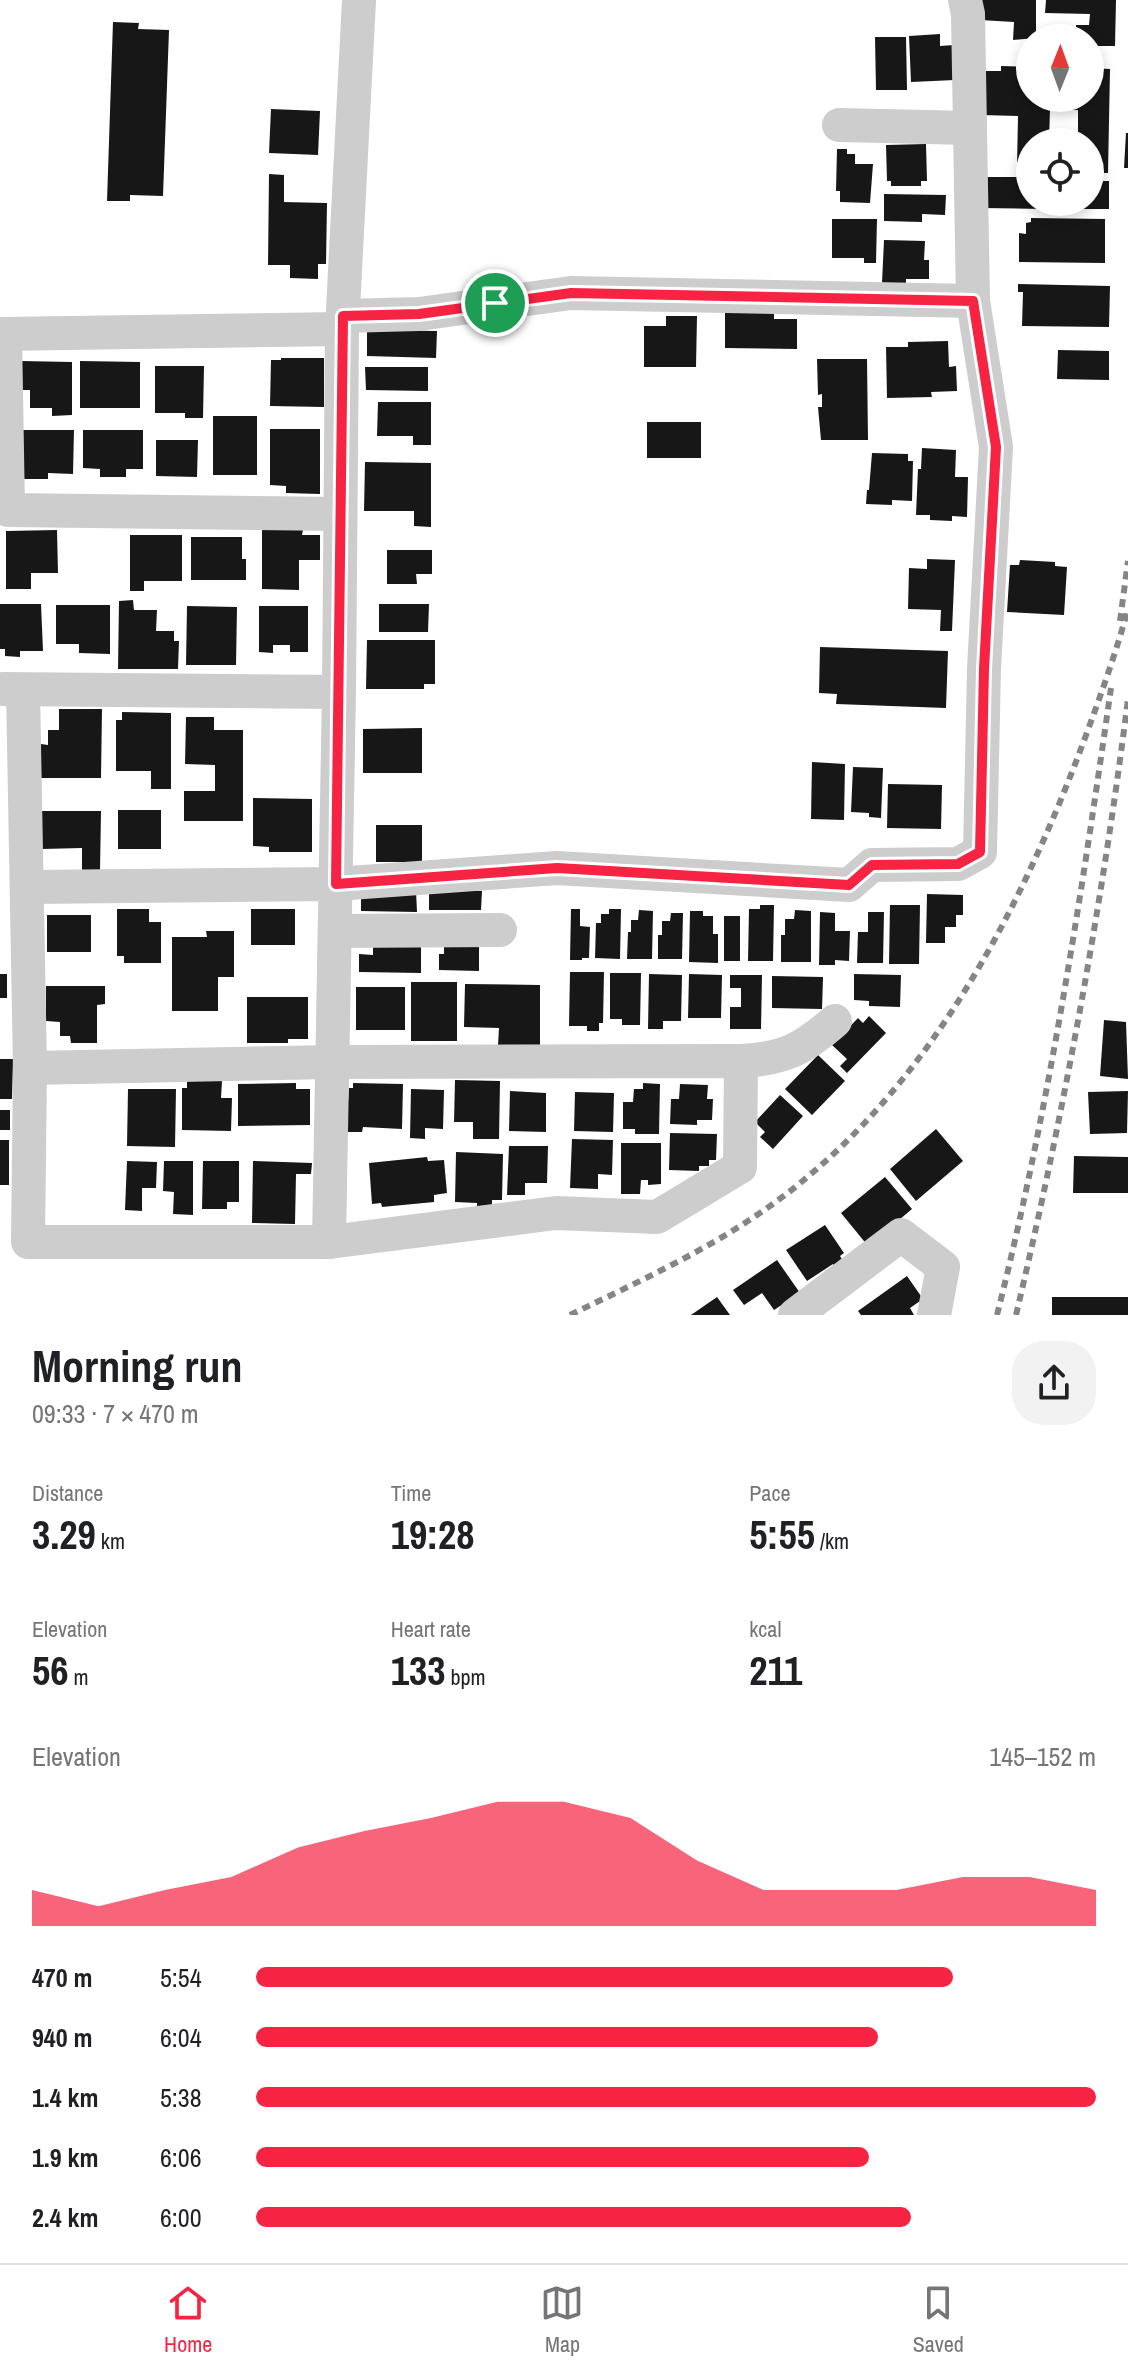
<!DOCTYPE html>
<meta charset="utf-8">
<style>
:root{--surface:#fff;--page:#f2f2f2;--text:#202124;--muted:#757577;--line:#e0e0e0;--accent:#f62342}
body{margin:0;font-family:"Archivo Narrow",sans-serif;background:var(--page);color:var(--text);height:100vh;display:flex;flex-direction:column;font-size:30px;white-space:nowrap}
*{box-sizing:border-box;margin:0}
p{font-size:26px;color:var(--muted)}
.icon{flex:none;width:44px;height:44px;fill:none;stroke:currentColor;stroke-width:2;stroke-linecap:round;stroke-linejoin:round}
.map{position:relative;height:1315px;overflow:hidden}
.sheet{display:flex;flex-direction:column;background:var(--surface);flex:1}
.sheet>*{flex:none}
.needle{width:52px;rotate:1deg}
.fabs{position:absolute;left:1016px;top:24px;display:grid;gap:16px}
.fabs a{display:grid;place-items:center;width:88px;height:88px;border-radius:50%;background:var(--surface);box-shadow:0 4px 12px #0003;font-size:40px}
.pin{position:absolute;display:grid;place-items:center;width:68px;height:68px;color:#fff;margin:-34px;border:4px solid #fff;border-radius:50%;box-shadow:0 2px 8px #0007}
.round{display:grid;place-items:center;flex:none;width:84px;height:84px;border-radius:32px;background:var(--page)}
.overview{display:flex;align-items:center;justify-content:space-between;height:136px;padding:0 32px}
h1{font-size:44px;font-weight:700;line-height:60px}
.stats{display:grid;grid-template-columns:repeat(3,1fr);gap:12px;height:136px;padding:8px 32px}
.stats div{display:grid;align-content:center}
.stats b{font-size:40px;font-weight:700}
.stats small{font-size:22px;font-weight:400}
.stats p{font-size:22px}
.chart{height:224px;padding:16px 32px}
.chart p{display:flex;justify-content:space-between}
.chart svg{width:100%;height:144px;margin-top:8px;fill:var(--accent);opacity:.7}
ul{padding:0 32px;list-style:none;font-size:26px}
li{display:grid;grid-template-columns:128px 96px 1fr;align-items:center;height:60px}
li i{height:20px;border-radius:10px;background:var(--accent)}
.tabs{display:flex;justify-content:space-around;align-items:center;height:112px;border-top:2px solid var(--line);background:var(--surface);font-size:22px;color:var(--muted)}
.tabs a{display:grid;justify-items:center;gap:4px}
.tabs .on{color:var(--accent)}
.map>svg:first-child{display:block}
.building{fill:#171717}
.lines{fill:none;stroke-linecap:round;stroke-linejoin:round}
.minor{stroke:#cdcdcd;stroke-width:34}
.rail{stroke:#858585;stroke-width:6;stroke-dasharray:8 6;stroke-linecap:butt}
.route-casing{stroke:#fff;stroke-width:16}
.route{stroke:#f62342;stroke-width:10}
</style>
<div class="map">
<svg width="1128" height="1315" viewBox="0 0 1128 1315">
<rect width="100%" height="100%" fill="#fff"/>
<g class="building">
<path d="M 981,0 L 1036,0 L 1036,38 L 1013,40 L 1014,22 L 980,20 Z"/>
<path d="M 1046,0 L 1116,0 L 1115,46 L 1090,46 L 1090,38 L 1076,38 L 1076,25 L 1089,25 L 1090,14 L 1045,13 Z"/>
<path d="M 113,22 L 139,23 L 138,29 L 169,30 L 163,196 L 130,195 L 130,201 L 107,201 Z"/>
<path d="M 940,34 L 940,46 L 954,45 L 955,80 L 911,82 L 909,36 Z"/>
<path d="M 875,37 L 906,37 L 907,90 L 876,90 Z"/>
<path d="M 1001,66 L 1030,67 L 1030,98 L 1090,98 L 1090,68 L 1110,69 L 1108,173 L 1090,173 L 1090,142 L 1078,142 L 1078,110 L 1050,109 L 1049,142 L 1030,142 L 1030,167 L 1017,166 L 1018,116 L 981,115 L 981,71 L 1001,71 Z"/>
<path d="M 271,109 L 320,111 L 318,155 L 269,153 Z"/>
<path d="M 1126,133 L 1128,133 L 1128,168 L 1124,168 Z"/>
<path d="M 926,144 L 927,181 L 921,181 L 921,186 L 891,186 L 891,181 L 887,181 L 886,145 Z"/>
<path d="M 837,149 L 847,149 L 847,154 L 855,154 L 855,164 L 873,164 L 870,203 L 840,202 L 840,191 L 836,191 Z"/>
<path d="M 269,174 L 284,175 L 284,202 L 327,203 L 326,264 L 318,264 L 318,279 L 290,278 L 290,265 L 268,265 Z"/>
<path d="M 982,177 L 1030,177 L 1030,202 L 1044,202 L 1043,209 L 981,208 Z"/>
<path d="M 1090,181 L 1109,181 L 1109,209 L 1056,209 L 1056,202 L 1090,202 Z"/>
<path d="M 884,194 L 946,195 L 945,215 L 922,214 L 922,222 L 884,221 Z"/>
<path d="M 1031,218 L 1105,219 L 1105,263 L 1019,262 L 1019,233 L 1026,234 L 1026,223 L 1031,222 Z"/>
<path d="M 832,219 L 877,219 L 876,263 L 864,263 L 864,258 L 832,258 Z"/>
<path d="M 884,240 L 925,241 L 924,260 L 929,260 L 929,279 L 906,279 L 906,284 L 882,283 Z"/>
<path d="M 1018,284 L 1110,286 L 1109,327 L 1022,326 L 1023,292 L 1018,292 Z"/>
<path d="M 725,311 L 774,311 L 774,319 L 797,319 L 797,349 L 725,348 Z"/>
<path d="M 666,316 L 697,316 L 696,367 L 644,367 L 644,326 L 666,326 Z"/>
<path d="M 367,330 L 437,331 L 436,358 L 367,356 Z"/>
<path d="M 948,341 L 949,367 L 956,366 L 957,391 L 931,392 L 932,397 L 887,398 L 886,347 L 908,347 L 908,342 Z"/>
<path d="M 1058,350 L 1109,351 L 1109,380 L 1057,379 Z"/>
<path d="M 281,358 L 324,358 L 324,407 L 270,406 L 271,360 L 281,360 Z"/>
<path d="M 817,359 L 867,359 L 868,440 L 821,440 L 818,407 L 822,407 L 822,394 L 818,395 Z"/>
<path d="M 20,361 L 72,362 L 72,415 L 52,416 L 52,408 L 30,408 L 30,390 L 20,390 Z"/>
<path d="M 80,361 L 140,362 L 140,408 L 80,408 Z"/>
<path d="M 155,366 L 204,366 L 203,418 L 185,418 L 185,413 L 155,413 Z"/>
<path d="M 365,367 L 428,367 L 428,391 L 366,390 Z"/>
<path d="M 378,402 L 431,402 L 431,445 L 413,445 L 413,436 L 377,436 Z"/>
<rect x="213" y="416" width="44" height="59"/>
<rect x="647" y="422" width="54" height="36"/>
<path d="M 270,429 L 320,429 L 320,494 L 286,493 L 286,486 L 270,485 Z"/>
<path d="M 23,430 L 74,430 L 73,474 L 48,473 L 48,479 L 22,479 Z"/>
<path d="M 83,430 L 143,430 L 143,469 L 126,469 L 126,477 L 100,477 L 100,469 L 83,468 Z"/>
<path d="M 156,440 L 198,440 L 197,477 L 156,476 Z"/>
<path d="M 922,448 L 956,450 L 955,477 L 968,477 L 967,517 L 952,516 L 952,521 L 930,520 L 930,515 L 916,515 L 918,469 L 921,469 Z"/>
<path d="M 872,453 L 908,454 L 908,461 L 913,461 L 912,501 L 892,500 L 892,505 L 866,504 L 867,490 L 869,490 Z"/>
<path d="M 365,462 L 431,463 L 431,527 L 414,526 L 414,511 L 364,511 Z"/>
<path d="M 57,530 L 58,573 L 31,573 L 31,589 L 6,589 L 6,531 Z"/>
<path d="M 262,530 L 303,530 L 302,535 L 320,535 L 320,560 L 299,560 L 299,590 L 262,589 Z"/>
<path d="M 130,535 L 182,535 L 182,581 L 144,581 L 144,591 L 130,591 Z"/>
<path d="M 191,537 L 242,537 L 242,559 L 246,559 L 246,580 L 191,580 Z"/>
<path d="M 387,550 L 432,550 L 432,574 L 416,574 L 417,584 L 387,584 Z"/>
<path d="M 927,559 L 955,560 L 952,631 L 940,631 L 941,610 L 908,609 L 909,568 L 927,569 Z"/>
<path d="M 1020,560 L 1055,562 L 1055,566 L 1067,567 L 1064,615 L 1007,612 L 1010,565 L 1019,565 Z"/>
<path d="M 133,600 L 134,610 L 157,610 L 156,631 L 174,631 L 174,641 L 179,641 L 178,669 L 118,669 L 119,601 Z"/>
<path d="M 0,604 L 41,604 L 43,651 L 20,651 L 20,657 L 5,656 L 5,649 L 0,649 Z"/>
<path d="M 379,604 L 429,604 L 428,632 L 379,632 Z"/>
<path d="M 56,605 L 110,605 L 110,654 L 79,653 L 79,644 L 56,644 Z"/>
<path d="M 187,606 L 237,607 L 236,665 L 186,665 Z"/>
<path d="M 259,606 L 308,606 L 308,652 L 290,652 L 290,645 L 273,645 L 273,653 L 259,652 Z"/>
<path d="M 367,640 L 435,640 L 435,684 L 424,684 L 424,689 L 366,689 Z"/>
<path d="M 820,647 L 948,651 L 946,708 L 836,704 L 837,694 L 819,693 Z"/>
<path d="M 59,709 L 102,709 L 101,778 L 41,778 L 41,744 L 48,745 L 48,730 L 59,730 Z"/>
<path d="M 122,712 L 171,713 L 171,789 L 151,789 L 151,771 L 116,771 L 116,720 L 122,720 Z"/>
<path d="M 186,717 L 214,717 L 214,730 L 243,730 L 243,821 L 184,821 L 184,791 L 215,791 L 215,765 L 185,764 Z"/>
<path d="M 422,728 L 422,773 L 363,773 L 363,729 Z"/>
<path d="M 812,762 L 845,764 L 844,820 L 811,819 Z"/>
<path d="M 853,767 L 883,768 L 881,818 L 869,817 L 869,813 L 851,812 Z"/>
<path d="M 888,784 L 942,785 L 941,829 L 887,828 Z"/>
<path d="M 253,798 L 312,799 L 312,852 L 269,852 L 269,847 L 253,846 Z"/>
<rect x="118" y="810" width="43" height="39"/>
<path d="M 42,811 L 101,811 L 100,871 L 82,871 L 82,848 L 42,849 Z"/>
<rect x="376" y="825" width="46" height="37"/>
<path d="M 361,890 L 416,891 L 417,912 L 361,911 Z"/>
<path d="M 429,890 L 482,891 L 481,910 L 429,910 Z"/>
<path d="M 927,894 L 963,895 L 963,915 L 956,915 L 956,927 L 945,927 L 945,943 L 926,943 Z"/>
<path d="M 760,905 L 774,905 L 773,961 L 748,961 L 749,909 L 760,909 Z"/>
<path d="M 890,905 L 920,905 L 919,964 L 889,964 Z"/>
<path d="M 117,909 L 149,909 L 149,922 L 161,922 L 161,963 L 124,963 L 124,956 L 117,956 Z"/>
<rect x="251" y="909" width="44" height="36"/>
<path d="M 571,909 L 580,909 L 580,926 L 590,927 L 589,958 L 582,958 L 582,960 L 570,960 Z"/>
<path d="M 609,909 L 621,909 L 620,959 L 595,958 L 596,923 L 601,923 L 601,914 L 609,914 Z"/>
<path d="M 639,910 L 653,911 L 652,959 L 627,959 L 628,932 L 631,932 L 631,920 L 638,920 Z"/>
<path d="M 795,910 L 811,911 L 811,962 L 781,962 L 781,935 L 785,935 L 785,919 L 794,919 Z"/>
<path d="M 690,911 L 703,911 L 703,916 L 713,916 L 713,934 L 718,934 L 718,963 L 689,962 Z"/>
<path d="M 820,912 L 835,913 L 835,931 L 850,931 L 849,961 L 835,960 L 835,965 L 819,965 Z"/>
<path d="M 868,912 L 884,912 L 883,963 L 857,963 L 858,932 L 868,932 Z"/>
<path d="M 671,913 L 683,913 L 682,959 L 658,959 L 658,935 L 662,935 L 662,921 L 670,921 Z"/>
<rect x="47" y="915" width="44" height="37"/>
<rect x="724" y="916" width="16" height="45"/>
<path d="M 206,931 L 234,931 L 234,977 L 218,977 L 218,1011 L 172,1011 L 172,937 L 207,937 Z"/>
<path d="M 373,947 L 421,947 L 421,973 L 359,972 L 359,954 L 373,955 Z"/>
<path d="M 444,947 L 479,947 L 479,971 L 439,970 L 439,954 L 444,954 Z"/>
<path d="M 570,972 L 604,972 L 603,1023 L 599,1023 L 599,1031 L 587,1031 L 587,1026 L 569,1026 Z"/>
<path d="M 610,973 L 641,973 L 640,1025 L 622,1025 L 622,1019 L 610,1019 Z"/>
<rect x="0" y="974" width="7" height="24"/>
<path d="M 649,974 L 682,975 L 681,1021 L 663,1021 L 663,1029 L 648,1029 Z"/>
<path d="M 689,974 L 722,975 L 721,1018 L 688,1018 Z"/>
<path d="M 854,974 L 901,975 L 900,1007 L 869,1006 L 869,1001 L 854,1000 Z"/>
<path d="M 730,975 L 762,975 L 761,1029 L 730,1029 L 730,1007 L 741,1007 L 741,988 L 730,988 Z"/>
<path d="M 772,976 L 823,977 L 822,1009 L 772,1008 Z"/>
<rect x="411" y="982" width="46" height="59"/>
<path d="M 465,984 L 540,985 L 540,1045 L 498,1045 L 499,1028 L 464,1027 Z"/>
<path d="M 46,986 L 105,986 L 105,1004 L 97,1005 L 97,1043 L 71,1043 L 70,1036 L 60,1036 L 60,1022 L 46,1021 Z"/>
<rect x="356" y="987" width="49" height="43"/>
<path d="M 247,997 L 308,997 L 308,1039 L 288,1039 L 288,1043 L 247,1043 Z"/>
<path d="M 869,1016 L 886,1033 L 847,1073 L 840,1066 L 847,1059 L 832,1045 L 858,1018 L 863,1023 Z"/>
<path d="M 1104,1020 L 1126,1022 L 1128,1079 L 1100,1076 Z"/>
<path d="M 818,1055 L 845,1081 L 812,1115 L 785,1089 Z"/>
<path d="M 0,1059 L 13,1059 L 12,1099 L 0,1099 Z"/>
<path d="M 455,1080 L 500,1081 L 499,1139 L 473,1139 L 473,1122 L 454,1122 Z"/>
<path d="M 187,1081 L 222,1081 L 221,1098 L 232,1098 L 231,1131 L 182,1130 L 182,1088 L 187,1088 Z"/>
<path d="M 296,1083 L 296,1089 L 310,1089 L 310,1125 L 238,1126 L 238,1084 Z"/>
<path d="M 353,1083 L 403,1084 L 402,1129 L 363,1127 L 362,1132 L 346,1132 L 349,1088 L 353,1088 Z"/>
<path d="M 643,1083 L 660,1084 L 659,1134 L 635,1134 L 635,1129 L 623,1129 L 623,1102 L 633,1102 L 634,1089 L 643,1089 Z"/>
<path d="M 680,1084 L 708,1085 L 707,1099 L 713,1099 L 712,1120 L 697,1120 L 697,1125 L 670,1124 L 671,1099 L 679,1099 Z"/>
<path d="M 128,1089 L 176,1089 L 175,1147 L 127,1146 Z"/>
<path d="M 411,1089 L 444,1090 L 443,1129 L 425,1128 L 425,1139 L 410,1138 Z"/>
<path d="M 510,1091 L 546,1093 L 546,1132 L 509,1131 Z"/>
<path d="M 1128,1091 L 1127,1133 L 1090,1134 L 1088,1092 Z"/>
<path d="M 575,1092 L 614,1093 L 613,1132 L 574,1131 Z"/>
<path d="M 780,1095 L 803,1116 L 773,1149 L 760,1137 L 765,1132 L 755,1122 Z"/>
<rect x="0" y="1110" width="10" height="20"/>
<path d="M 936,1129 L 963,1161 L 916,1201 L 890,1169 Z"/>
<path d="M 670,1133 L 717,1134 L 716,1160 L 709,1160 L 709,1166 L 699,1166 L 699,1171 L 669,1170 Z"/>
<path d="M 572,1139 L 613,1140 L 612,1175 L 598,1174 L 598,1189 L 570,1188 Z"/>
<rect x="0" y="1140" width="9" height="45"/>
<path d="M 621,1143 L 661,1143 L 661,1184 L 648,1185 L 648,1180 L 641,1180 L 640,1194 L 621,1194 Z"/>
<path d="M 509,1146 L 548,1146 L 547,1183 L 525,1183 L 525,1195 L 507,1195 Z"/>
<path d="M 456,1152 L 503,1154 L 502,1200 L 492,1200 L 492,1207 L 477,1207 L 477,1203 L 455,1202 Z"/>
<path d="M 1074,1156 L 1128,1157 L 1128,1193 L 1073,1193 Z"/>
<path d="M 427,1157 L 428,1161 L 444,1160 L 447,1193 L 434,1195 L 434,1202 L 382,1207 L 381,1203 L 372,1204 L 369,1163 Z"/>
<path d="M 127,1161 L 157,1162 L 156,1188 L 142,1188 L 142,1211 L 125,1210 Z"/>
<path d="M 164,1161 L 193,1161 L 193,1215 L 173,1214 L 174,1192 L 163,1191 Z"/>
<path d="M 203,1161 L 239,1161 L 239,1202 L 227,1202 L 227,1209 L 202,1209 Z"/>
<path d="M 253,1161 L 312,1163 L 311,1174 L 296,1174 L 295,1224 L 252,1223 Z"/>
<path d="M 885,1177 L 912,1209 L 868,1246 L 841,1213 Z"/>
<path d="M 825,1225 L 844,1253 L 840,1256 L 843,1261 L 835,1267 L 833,1264 L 807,1281 L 786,1250 Z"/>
<path d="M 777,1260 L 800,1293 L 774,1310 L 762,1293 L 744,1305 L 733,1290 Z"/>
<path d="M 907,1276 L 923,1299 L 910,1308 L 914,1315 L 861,1315 L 858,1311 Z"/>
<path d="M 717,1297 L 730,1315 L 691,1315 Z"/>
<rect x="1052" y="1297" width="76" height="18"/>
</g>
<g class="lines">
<g class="minor">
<path d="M 839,125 L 970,128"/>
<path d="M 343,316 L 419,314 L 571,293 L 973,301"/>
<path d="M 0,334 L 342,329"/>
<path d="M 5,334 L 8,510 L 340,514"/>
<path d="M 3,689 L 339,692"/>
<path d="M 23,690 L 30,1068 L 28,1242 L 329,1242 L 339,692 L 342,329 L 359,0"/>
<path d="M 28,887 L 336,884 L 557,868 L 849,885 L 872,865 L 958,864 L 980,852 L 984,669 L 996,447 L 973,301 L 968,14 L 965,0"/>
<path d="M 335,931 L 500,930"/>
<path d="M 741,1061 C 784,1059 803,1049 835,1021"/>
<path d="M 30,1068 L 332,1062 L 741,1061 L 740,1167 L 657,1217 L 556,1213 L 329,1242"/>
<path d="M 795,1315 L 901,1235 L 943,1267 L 934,1315"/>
</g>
<g class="rail">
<path d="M 1120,621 L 1128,561"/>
<path d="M 570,1315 C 652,1275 735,1238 805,1179 C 938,1069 1022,905 1082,746 C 1099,700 1115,656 1128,609"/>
<path d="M 997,1315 C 1049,1109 1081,898 1111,688"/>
<path d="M 1016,1315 C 1064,1112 1102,906 1128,699"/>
</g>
</g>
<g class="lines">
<g class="route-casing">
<path id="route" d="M 571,293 L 973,301 L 996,447 L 984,669 L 980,852 L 958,864 L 872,865 L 849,885 L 557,868 L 336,884 L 343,316 L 419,314 Z"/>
</g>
<use href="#route" class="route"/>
</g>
</svg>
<div class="fabs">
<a><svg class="needle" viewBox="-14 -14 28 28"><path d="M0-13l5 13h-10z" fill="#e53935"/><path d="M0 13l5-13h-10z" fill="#757577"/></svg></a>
<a><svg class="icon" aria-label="locate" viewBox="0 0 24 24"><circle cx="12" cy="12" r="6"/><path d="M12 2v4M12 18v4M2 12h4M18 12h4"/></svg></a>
</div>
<div class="pin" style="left:495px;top:303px;background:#1e9e55"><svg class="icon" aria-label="arrive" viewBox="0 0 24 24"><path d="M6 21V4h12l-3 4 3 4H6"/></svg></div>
</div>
<section class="sheet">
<div class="overview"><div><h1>Morning run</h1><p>09:33 · 7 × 470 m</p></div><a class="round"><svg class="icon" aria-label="share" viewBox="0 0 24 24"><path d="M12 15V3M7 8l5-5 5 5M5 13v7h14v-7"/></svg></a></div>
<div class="stats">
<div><p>Distance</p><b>3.29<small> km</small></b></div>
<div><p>Time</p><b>19:28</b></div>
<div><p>Pace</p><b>5:55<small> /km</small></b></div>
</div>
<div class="stats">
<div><p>Elevation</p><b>56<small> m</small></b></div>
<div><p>Heart rate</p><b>133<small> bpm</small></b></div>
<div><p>kcal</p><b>211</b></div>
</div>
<div class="chart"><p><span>Elevation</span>145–152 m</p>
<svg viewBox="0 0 160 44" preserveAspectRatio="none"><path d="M0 44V33L10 38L20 33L30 29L40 20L50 15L60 11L70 6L80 6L90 11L100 24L110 33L120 33L130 33L140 29L150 29L160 33V44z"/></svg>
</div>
<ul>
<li><b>470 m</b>5:54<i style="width:83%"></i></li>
<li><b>940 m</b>6:04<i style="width:74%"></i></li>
<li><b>1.4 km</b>5:38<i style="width:100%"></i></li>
<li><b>1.9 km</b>6:06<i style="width:73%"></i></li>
<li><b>2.4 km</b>6:00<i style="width:78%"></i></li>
</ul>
</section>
<nav class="tabs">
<a class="on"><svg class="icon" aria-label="home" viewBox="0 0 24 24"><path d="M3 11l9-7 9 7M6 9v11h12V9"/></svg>Home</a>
<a><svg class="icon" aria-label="map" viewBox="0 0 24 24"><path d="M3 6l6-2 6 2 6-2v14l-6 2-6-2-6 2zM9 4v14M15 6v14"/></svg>Map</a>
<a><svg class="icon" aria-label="saved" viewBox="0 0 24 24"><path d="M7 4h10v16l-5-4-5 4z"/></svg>Saved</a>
</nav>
